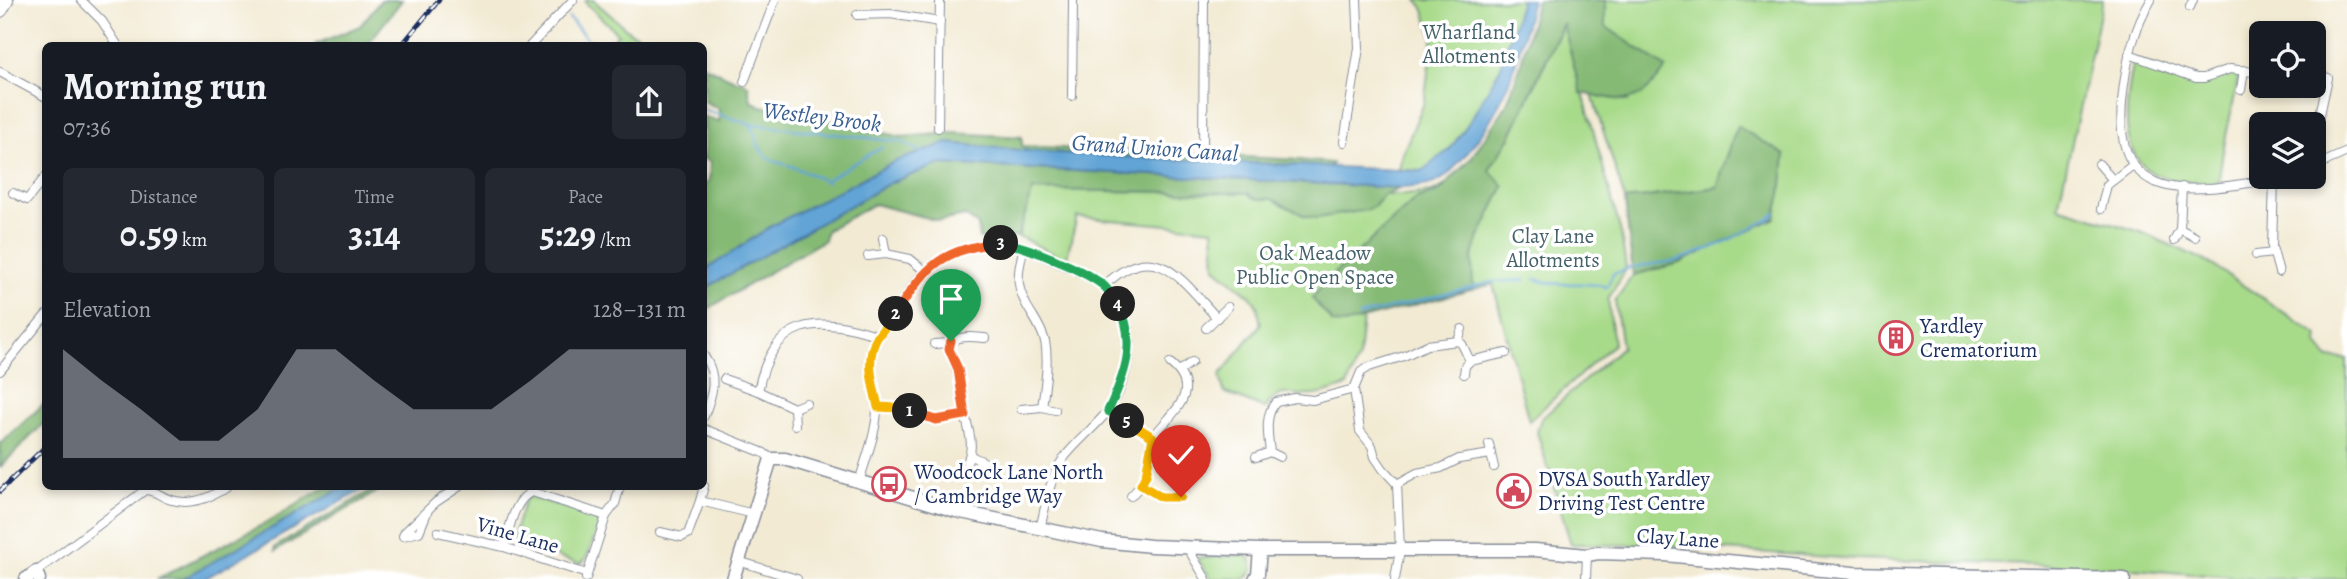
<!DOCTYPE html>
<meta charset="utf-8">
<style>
:root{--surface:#171b24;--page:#242831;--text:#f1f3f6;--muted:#9ea1a6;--accent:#8c9099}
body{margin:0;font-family:Alegreya,serif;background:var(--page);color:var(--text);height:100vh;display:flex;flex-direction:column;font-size:26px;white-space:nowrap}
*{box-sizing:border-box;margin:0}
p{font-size:23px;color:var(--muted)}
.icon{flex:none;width:38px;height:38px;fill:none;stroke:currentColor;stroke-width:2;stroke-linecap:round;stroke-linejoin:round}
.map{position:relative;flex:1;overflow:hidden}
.side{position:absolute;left:42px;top:42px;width:665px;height:448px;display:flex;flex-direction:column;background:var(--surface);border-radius:10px;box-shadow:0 4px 10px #0003}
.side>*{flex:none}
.fabs{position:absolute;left:2249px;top:21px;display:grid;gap:14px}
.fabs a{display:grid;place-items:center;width:77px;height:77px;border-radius:10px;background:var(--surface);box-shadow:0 4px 10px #0003;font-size:35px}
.pin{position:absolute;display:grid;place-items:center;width:60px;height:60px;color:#fff;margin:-72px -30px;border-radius:50% 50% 50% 0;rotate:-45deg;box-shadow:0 0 7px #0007}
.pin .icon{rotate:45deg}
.km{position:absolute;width:35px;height:35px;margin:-18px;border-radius:50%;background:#222;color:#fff;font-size:19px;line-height:35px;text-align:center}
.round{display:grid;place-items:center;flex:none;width:74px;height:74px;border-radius:10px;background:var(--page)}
.headline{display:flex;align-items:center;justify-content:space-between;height:119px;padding:0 21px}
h1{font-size:38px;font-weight:700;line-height:52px}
.figures{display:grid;grid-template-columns:repeat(3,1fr);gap:10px;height:119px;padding:7px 21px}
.figures div{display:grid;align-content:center;border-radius:10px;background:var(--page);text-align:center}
.figures b{font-size:35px;font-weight:700}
.figures small{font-size:19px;font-weight:400}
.figures p{font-size:19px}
.chart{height:196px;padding:14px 21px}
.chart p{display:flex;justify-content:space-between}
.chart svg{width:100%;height:126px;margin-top:7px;fill:var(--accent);opacity:.7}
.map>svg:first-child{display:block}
.green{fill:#a7da89;stroke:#618474;stroke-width:2}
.forest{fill:#85ba75;stroke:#50746a;stroke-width:2}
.water{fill:#62a4d6;stroke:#3e6a9a;stroke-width:2}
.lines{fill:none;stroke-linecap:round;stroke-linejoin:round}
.stream{stroke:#62a4d6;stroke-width:2.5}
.street-casing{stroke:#868c98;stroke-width:10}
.secondary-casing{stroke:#868c98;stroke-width:15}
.highway-casing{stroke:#868c98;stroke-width:18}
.street{stroke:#fff;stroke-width:8}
.secondary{stroke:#fff;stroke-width:12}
.highway{stroke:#fff;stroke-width:16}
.rail-casing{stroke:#1b2f5e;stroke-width:5}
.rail{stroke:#fff;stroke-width:2.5;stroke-dasharray:8;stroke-linecap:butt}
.split-1-casing{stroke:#fff;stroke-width:14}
.split-2-casing{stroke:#fff;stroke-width:14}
.split-3-casing{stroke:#fff;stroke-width:14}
.split-4-casing{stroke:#fff;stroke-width:14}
.split-5-casing{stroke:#fff;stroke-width:14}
.split-6-casing{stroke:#fff;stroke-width:14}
.split-1{stroke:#f0652b;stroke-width:9}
.split-2{stroke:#f5b400;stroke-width:9}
.split-3{stroke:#f0652b;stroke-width:9}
.split-4{stroke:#22a559;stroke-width:9}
.split-5{stroke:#22a559;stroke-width:9}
.split-6{stroke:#f5b400;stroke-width:9}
.labels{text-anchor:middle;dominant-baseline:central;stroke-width:7;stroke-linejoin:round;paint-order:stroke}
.park-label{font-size:21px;fill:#45626b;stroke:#fff}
.poi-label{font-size:21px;fill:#1b2f5e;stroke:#fff;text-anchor:start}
.street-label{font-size:21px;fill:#1b2f5e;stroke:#fff}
.water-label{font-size:23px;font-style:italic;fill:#375e8e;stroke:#fff}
</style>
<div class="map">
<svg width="2347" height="579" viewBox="0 0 2347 579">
<rect width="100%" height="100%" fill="#fff"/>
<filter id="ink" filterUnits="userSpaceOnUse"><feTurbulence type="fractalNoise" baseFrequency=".0143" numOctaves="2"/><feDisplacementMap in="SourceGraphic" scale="14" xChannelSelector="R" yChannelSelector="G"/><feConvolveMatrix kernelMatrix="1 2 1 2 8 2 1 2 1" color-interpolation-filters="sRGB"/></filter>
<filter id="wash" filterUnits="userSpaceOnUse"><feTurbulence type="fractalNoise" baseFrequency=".00686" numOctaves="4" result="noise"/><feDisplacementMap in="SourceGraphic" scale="28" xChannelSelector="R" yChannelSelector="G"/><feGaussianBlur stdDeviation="1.57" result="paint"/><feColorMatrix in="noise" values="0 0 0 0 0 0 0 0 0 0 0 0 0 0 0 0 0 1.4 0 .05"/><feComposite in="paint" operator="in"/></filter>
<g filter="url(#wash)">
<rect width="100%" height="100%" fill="#f2ead3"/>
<g class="green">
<path d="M 587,0 L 593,0 L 630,32 L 659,45 L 609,45 L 618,34 L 585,2 Z"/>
<path d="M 1417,0 L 1521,0 L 1501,67 L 1470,121 L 1450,149 L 1422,171 L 1399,170 L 1402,155 L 1424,103 L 1433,36 L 1423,8 Z"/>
<path d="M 1605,0 L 2103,0 L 2058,207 L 2141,232 L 2206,261 L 2318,335 L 2317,344 L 2328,358 L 2347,359 L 2347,579 L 2256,579 L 2120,568 L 1857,559 L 1666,546 L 1571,544 L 1537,432 L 1541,419 L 1622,347 L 1615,301 L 1633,275 L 1679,263 L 1717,187 L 1625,200 L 1592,95 L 1628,101 L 1605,26 Z"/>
<path d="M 1564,23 L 1621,233 L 1626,269 L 1608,299 L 1614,344 L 1529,421 L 1493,284 L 1363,318 L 1359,357 L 1347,386 C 1337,389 1325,394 1315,395 C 1294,397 1279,385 1265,409 L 1224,392 L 1220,375 L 1261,324 L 1257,306 L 1250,296 L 1215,268 L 1213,229 L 1077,217 L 1066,260 L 1018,236 L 1032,190 L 1404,195 L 1432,192 L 1446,185 L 1471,158 L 1510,137 Z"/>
<path d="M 2139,61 C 2154,67 2182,82 2198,81 C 2211,81 2224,71 2237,75 L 2238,79 C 2232,114 2221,147 2219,183 C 2200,182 2178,184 2159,176 C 2116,159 2126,101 2133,64 Z"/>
<path d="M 530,496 L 594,517 L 599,525 L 586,559 L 580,564 L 516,544 L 513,537 L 525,500 Z"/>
<path d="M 1248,555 L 1252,563 L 1253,570 L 1245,579 L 1211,579 L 1197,558 Z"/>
</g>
<g class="forest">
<path d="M 381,0 L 402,0 L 367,45 L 314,45 L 360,26 Z"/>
<path d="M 1537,0 L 1605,0 L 1605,26 L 1666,68 C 1637,109 1627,101 1581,93 L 1563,24 L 1510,137 L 1489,170 L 1504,186 L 1479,237 L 1472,259 L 1473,289 L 1344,324 L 1333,323 L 1312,298 L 1328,279 L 1416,199 L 1440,191 L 1471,158 L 1506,106 L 1520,67 Z"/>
<path d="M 704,66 L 737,81 L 744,82 L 748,86 L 751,101 L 761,106 L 902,137 L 952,133 L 1022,137 L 1022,146 L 1299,160 L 1332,163 L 1330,168 L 1029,151 L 947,143 L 773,225 L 704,271 L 704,186 L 709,181 L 710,161 L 704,159 L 704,117 L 719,122 L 719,109 L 704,101 Z"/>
<path d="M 1737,126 L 1785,155 L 1781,195 L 1775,218 L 1679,263 L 1633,275 L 1625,200 L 1717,187 Z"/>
<path d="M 941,164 L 1401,188 L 1384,195 L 1375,206 L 1367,210 L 1317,218 L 1305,216 L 1272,199 L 1257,199 L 1250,196 L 1249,193 L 1033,190 L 1018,236 L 979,239 L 978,225 L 965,216 L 939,221 L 874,204 L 827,230 L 824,240 L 704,311 L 704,289 L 892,182 Z"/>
<path d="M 45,403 L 45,422 L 0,467 L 0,444 Z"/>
<path d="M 325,487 L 345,487 L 189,576 L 183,579 L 157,579 L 264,524 Z"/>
<path d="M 377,487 L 385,487 L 275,551 L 275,547 Z"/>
</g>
<g class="water">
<path d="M 1521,0 L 1532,0 C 1517,65 1506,108 1461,160 C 1455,166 1449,175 1442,179 C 1431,187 1414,187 1401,188 L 941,164 L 892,182 L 704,289 L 704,271 L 773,225 L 896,161 L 947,143 L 1029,151 L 1125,157 L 1422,171 L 1450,149 L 1470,121 L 1501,67 Z"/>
<path d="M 345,486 L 367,487 L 204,579 L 183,579 Z"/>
</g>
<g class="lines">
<g class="stream">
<path d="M 569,18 L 593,46"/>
<path d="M 704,110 L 750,124 L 902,142 L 922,152"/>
<path d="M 750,124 C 756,132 755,143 761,150 C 771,164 782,162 796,168 C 806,172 817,177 827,182"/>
<path d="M 824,181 L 882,147"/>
<path d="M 1636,267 L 1679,260 L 1721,244 L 1769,219 L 1775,213"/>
<path d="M 1535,279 C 1559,288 1583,280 1607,287 L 1613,274 L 1632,267"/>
<path d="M 1359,316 L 1492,282 L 1525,280"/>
</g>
</g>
</g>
<g filter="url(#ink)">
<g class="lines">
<g class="street-casing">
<g id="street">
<path d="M 81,0 L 102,21 L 118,46"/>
<path d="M 2151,0 C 2133,30 2125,67 2122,102 C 2112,219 2213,187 2289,177"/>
<path d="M 2190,7 L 2193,0"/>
<path d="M 857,15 L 890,14 L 940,22"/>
<path d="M 530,46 L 573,0"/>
<path d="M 2129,54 L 2196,78 L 2204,78 L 2230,69 L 2261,73"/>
<path d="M 0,72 L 46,97"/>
<path d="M 2314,75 L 2328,78 L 2314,142"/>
<path d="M 744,82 L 775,0"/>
<path d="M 2241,90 L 2244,70"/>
<path d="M 1072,96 L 1073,0"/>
<path d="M 938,128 L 940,0"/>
<path d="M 1344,142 L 1359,48 L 1357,0"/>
<path d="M 1203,151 L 1204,0"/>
<path d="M 2314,162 L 2322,163 L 2347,152"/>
<path d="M 2099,164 L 2112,179"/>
<path d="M 2274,179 L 2272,247 L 2279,272"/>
<path d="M 13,193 L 27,200 L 46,176"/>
<path d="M 2101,209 L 2107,185 L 2133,165"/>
<path d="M 2180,229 L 2195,237"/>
<path d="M 2174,240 L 2180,229 L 2182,187"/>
<path d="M 1024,247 C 1016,277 1015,289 1033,316 C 1038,324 1042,331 1045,341 C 1049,361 1045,387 1042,407 L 1055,410"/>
<path d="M 886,254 L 910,259 L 925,271"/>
<path d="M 2256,255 L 2273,253"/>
<path d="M 868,256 L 886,254 L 883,238"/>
<path d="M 1104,286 C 1155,236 1181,279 1217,318"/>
<path d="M 1206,328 L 1228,307"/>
<path d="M 1458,341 L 1462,329"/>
<path d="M 934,344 L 950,343"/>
<path d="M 704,356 C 718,377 713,393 704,416"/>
<path d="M 0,371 L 46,315"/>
<path d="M 1179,371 L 1192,362"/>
<path d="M 1464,374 L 1465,366 L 1470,361 L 1506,353"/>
<path d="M 724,379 L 758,391 L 794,408"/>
<path d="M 758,391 C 773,317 816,315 879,336"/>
<path d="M 878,407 L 900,408 L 936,420 L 965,415 L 962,388 L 949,346 C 956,334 973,337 985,338"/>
<path d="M 1021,409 L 1042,407"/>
<path d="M 1108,411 L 1153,437 C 1171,413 1205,391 1170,363"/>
<path d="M 795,425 L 794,408 L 806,403"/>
<path d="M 704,429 L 764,453 L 771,459"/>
<path d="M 1153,437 L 1146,475 L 1141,485 L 1162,497 L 1181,497"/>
<path d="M 1491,454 L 1494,467"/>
<path d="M 971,456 L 984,462"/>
<path d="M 1256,457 L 1270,452"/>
<path d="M 1280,457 L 1270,452 C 1268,435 1264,415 1276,402 L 1295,398 L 1313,400 L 1354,389"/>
<path d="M 961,477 C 974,450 973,444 965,415"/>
<path d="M 859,482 C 866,458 876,434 877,410 C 878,388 865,369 873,347 C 877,335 887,327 894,316 C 901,306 906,294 913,285 C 932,258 980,237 1012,244 C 1027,246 1042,256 1056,262 C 1071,269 1090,275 1104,286 C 1121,300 1131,326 1129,348 C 1128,369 1120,396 1107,412 C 1093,429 1076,442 1063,459 C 1049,479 1046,505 1040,529"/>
<path d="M 1397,484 L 1417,473 L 1441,468 L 1459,459 L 1491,454 L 1489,444"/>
<path d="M 145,490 C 156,490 162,498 172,500 C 192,506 212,497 228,486"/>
<path d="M 1131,496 L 1141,485"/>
<path d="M 700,501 L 704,486"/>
<path d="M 428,510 L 419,532 L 403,536 L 405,532 L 436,502 L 460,486"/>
<path d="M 438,532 L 504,547 L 587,574"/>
<path d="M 660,532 L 682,537 L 688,534 L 700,501 L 754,514"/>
<path d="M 504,547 C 509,531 514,498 532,492 L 606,516"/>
<path d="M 1187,547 L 1206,579"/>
<path d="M 738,561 L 797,579"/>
<path d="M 36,572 L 145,490"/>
<path d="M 586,578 L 606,516 L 615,504 L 620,486"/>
<path d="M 1395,579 L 1400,550 L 1397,484 L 1383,469 L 1375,457 L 1372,446 L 1360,431 L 1354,389 L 1361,372 L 1369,367 L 1404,356 L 1427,345 L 1458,341 L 1462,344 L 1470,361"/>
<path d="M 1586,579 L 1587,555"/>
</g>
</g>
<g class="secondary-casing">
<g id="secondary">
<path d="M 26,579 L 36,572 L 39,579"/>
<path d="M 733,579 L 771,459 L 785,459 L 956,511 L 1102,541 L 1151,546 L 1260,550 L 1535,550 L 1587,555 L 1598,553 L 1665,555 L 1853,573 L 2124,579"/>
<path d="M 1255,579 L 1258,574 L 1260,550"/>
</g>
</g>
<g class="highway-casing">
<path id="highway" d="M 0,9 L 5,0"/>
</g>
<use href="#street" class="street"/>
<use href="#secondary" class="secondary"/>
<use href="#highway" class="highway"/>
<g class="rail-casing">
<g id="rail">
<path d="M 401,46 L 439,0"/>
<path d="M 0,491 L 46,446"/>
</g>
</g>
<use href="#rail" class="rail"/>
</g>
</g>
<g class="lines" filter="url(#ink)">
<g class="split-1-casing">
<path id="split-1" d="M 910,411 L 936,420 L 965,415 L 958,369 L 949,349 L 951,341"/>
</g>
<g class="split-2-casing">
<path id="split-2" d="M 896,314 C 890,321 884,328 878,336 C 864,359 873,383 878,407 L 900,408 L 910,411"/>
</g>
<g class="split-3-casing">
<path id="split-3" d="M 896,314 C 924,267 944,247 1001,243"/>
</g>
<g class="split-4-casing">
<path id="split-4" d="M 1001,243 C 1020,242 1089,273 1104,286 C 1109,291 1114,298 1118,304"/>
</g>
<g class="split-5-casing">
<path id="split-5" d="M 1118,304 C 1138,341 1125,375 1108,411 L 1127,421"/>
</g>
<g class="split-6-casing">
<path id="split-6" d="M 1127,421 L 1153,437 L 1146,475 L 1141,485 L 1161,497 L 1181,497"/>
</g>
<use href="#split-1" class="split-1"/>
<use href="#split-2" class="split-2"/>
<use href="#split-3" class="split-3"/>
<use href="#split-4" class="split-4"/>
<use href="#split-5" class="split-5"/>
<use href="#split-6" class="split-6"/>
</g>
<defs>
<g id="building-ring" transform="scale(1.75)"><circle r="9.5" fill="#fff" stroke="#d1495b" stroke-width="1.5"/><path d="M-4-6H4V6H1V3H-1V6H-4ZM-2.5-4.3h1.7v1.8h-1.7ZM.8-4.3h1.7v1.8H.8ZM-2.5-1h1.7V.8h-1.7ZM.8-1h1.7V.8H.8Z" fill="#d1495b"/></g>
<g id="bus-ring" transform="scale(1.75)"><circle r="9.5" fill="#fff" stroke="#d1495b" stroke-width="1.5"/><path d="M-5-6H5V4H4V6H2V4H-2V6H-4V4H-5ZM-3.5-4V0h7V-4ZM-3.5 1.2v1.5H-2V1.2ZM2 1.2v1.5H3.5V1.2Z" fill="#d1495b"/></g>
<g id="civic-ring" transform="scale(1.75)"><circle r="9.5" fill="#fff" stroke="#d1495b" stroke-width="1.5"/><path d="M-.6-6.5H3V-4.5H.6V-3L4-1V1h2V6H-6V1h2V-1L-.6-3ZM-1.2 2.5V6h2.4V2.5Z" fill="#d1495b"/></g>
</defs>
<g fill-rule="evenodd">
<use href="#building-ring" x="1896" y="338"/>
<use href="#bus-ring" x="889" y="484"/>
<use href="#civic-ring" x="1514" y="491"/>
</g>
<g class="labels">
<g class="park-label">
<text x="1469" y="32">Wharfland<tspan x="1469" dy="24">Allotments</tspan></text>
<text x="1553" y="236">Clay Lane<tspan x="1553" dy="24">Allotments</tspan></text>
<text x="1315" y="253">Oak Meadow<tspan x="1315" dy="24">Public Open Space</tspan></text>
</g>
<g class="poi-label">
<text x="1920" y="326">Yardley<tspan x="1920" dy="24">Crematorium</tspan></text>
<text x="914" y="472">Woodcock Lane North<tspan x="914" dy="24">/ Cambridge Way</tspan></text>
<text x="1538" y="479">DVSA South Yardley<tspan x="1538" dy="24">Driving Test Centre</tspan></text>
</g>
<g class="street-label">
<text transform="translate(518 535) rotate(16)">Vine Lane</text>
<text transform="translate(1678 538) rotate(4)">Clay Lane</text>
</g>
<g class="water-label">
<text transform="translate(822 117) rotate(7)">Westley Brook</text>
<text transform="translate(1155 148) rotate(4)">Grand Union Canal</text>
</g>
</g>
</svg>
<div class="fabs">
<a><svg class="icon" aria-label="locate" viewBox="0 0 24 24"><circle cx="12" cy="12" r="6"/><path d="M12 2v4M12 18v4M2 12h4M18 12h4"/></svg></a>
<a><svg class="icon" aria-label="layers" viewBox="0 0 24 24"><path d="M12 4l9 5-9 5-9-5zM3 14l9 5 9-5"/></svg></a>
</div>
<div class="pin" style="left:951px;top:341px;background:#1e9e55"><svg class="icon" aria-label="arrive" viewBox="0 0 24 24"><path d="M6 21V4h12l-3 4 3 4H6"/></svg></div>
<div class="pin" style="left:1181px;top:497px;background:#d93025"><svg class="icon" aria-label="check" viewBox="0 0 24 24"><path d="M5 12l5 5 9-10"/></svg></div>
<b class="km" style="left:910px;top:411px">1</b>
<b class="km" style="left:896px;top:314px">2</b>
<b class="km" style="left:1001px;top:243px">3</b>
<b class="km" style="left:1118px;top:304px">4</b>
<b class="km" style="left:1127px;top:421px">5</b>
<section class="side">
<div class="headline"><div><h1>Morning run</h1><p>07:36</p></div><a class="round"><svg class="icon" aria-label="share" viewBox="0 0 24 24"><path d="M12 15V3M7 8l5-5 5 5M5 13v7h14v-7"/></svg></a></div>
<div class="figures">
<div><p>Distance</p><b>0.59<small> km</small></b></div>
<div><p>Time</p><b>3:14</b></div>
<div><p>Pace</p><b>5:29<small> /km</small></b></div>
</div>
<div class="chart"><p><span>Elevation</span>128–131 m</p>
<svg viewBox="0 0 160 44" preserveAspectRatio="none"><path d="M0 44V6L10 17L20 27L30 38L40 38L50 27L60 6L70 6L80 17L90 27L100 27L110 27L120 17L130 6L140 6L150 6L160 6V44z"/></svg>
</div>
</section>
</div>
